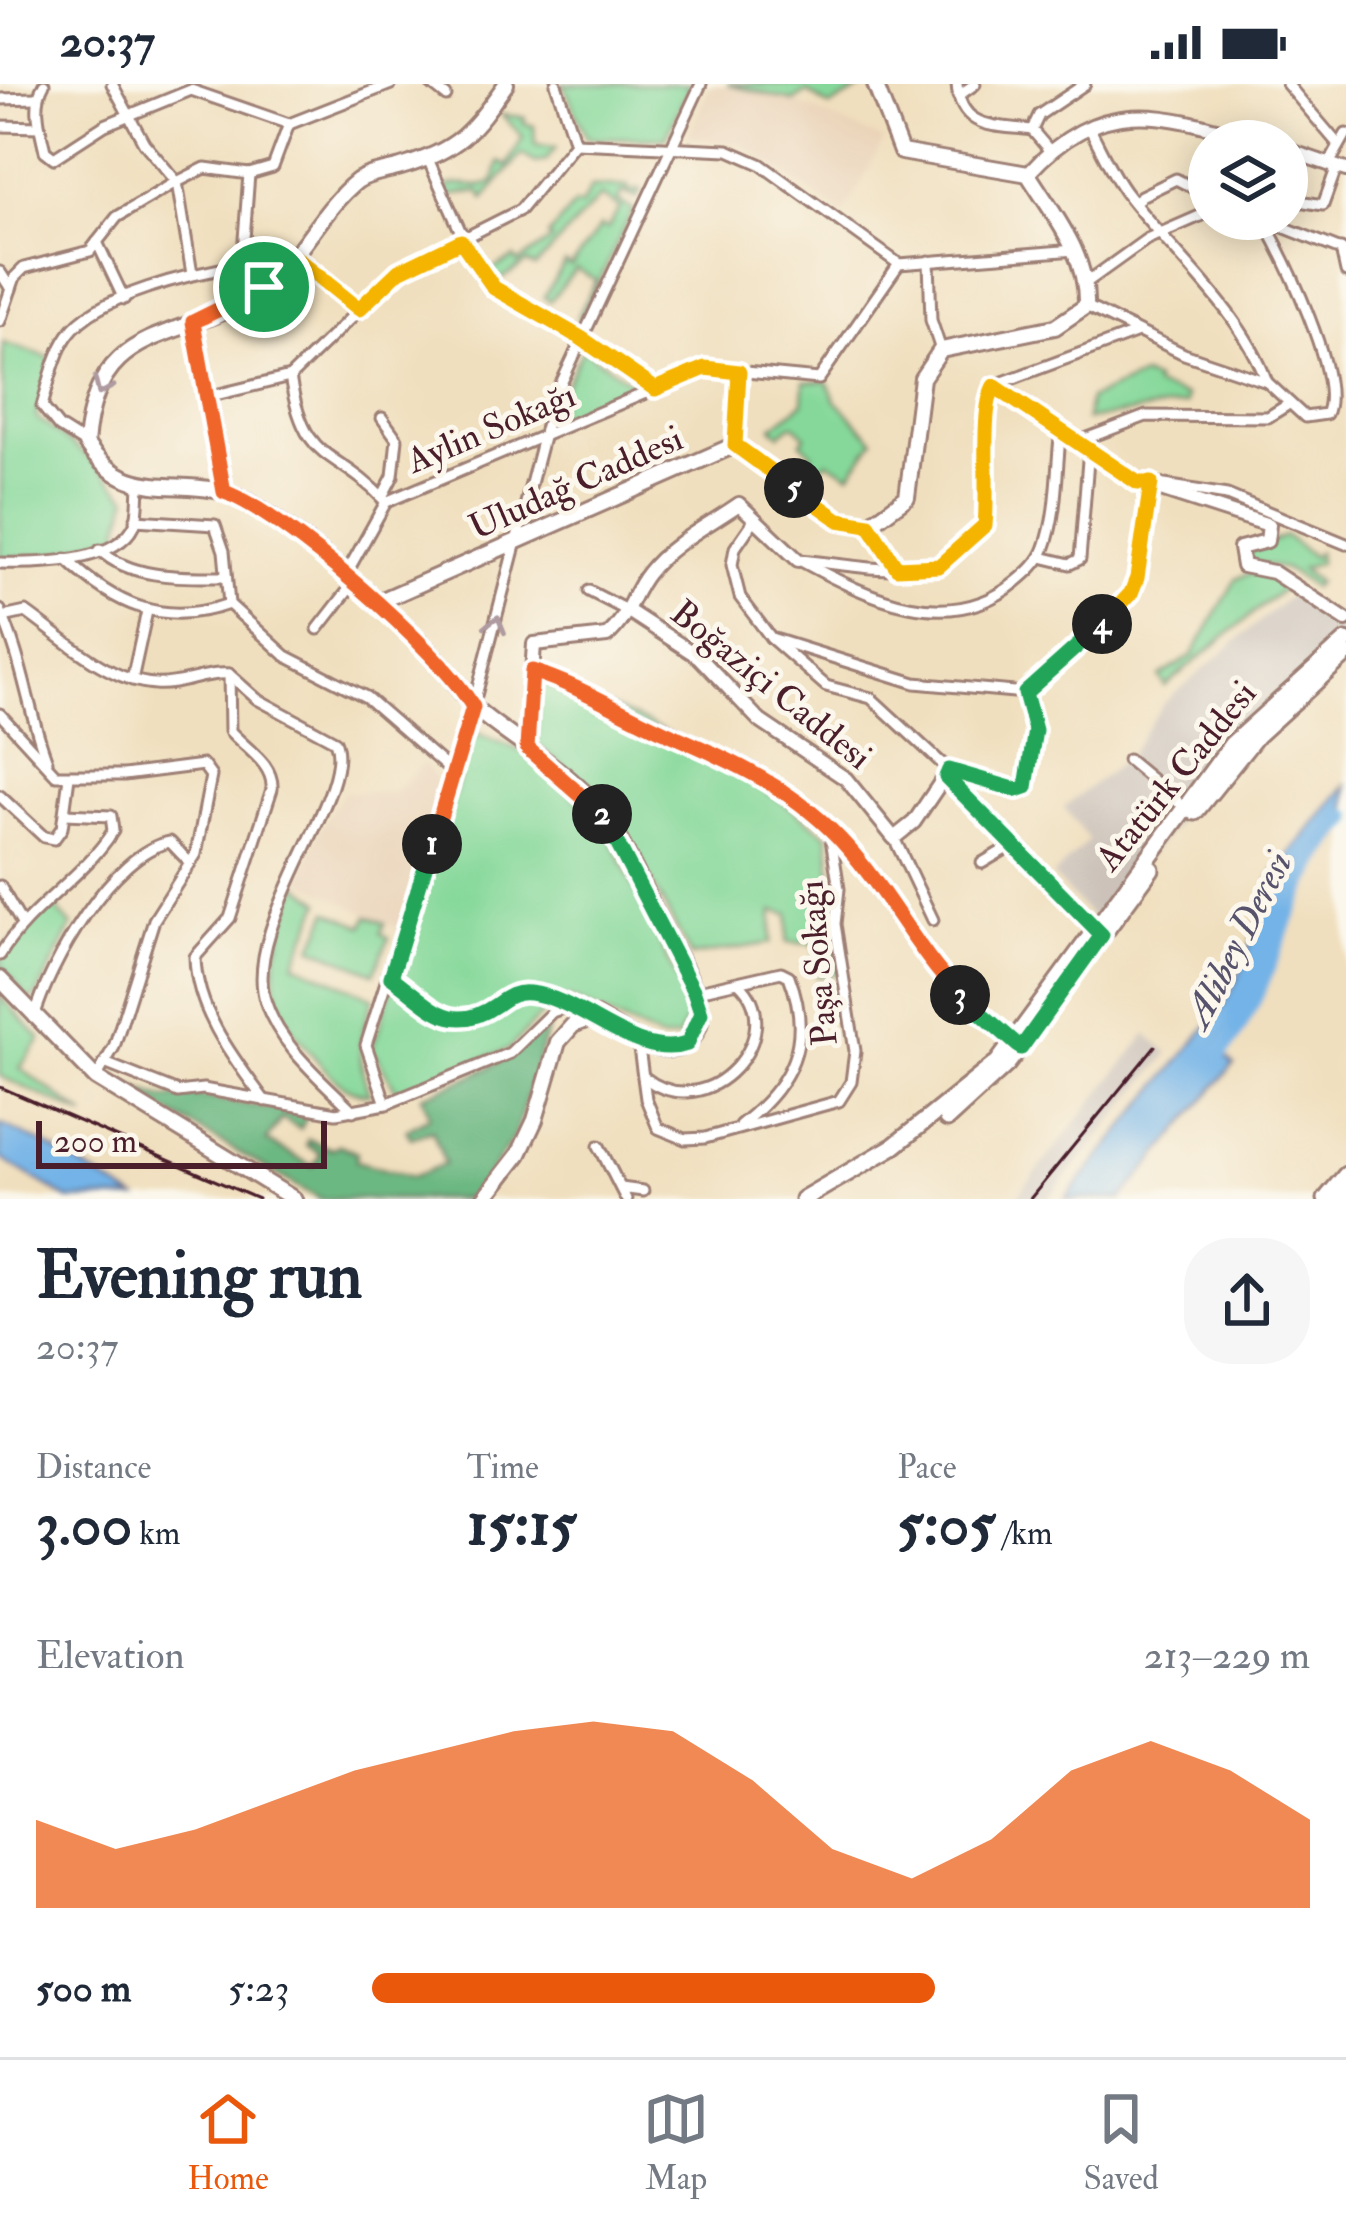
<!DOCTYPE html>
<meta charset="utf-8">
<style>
:root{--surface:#fff;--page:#f6f6f7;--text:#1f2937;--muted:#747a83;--line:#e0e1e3;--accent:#ea580c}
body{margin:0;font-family:"IM FELL Double Pica",serif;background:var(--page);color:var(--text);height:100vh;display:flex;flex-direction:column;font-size:45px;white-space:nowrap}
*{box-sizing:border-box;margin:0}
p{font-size:39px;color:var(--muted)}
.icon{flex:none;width:66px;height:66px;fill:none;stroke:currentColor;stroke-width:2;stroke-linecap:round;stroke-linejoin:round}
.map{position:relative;height:1115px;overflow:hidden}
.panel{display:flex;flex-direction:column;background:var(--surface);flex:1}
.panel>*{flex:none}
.buttons{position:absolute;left:1188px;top:36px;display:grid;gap:24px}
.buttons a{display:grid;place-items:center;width:120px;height:120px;border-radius:50%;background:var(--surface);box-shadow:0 6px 30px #0003;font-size:60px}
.scale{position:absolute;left:36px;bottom:30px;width:291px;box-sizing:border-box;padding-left:12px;border:6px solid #4a1f2b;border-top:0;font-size:33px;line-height:42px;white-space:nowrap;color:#4a1f2b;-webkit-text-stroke:9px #fbf7ec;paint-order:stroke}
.pin{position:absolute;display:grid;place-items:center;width:102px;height:102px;color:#fff;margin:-51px;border:6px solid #fff;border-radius:50%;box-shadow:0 3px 12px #0007}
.km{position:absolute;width:60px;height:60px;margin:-30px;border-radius:50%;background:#222;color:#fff;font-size:33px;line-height:60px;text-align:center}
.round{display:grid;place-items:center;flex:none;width:126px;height:126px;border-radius:48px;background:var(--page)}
.overview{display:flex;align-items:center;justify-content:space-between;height:204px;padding:0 36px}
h1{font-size:66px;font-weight:700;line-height:90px}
.stats{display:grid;grid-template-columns:repeat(3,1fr);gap:18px;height:204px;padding:12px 36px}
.stats div{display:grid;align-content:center}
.stats b{font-size:60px;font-weight:700}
.stats small{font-size:33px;font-weight:400}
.stats p{font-size:33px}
.chart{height:336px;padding:24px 36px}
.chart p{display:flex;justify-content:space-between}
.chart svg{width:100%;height:216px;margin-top:12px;fill:var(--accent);opacity:.7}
ul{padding:0 36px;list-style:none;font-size:39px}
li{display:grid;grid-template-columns:192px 144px 1fr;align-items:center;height:90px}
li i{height:30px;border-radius:15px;background:var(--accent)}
.status{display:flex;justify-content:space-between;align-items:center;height:84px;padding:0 60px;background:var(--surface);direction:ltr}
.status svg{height:33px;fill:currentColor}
.dock{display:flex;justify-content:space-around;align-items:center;height:168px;border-top:3px solid var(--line);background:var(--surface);font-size:33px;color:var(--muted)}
.dock a{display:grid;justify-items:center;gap:6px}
.dock .selected{color:var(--accent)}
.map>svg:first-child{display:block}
.built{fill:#ead3b8}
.industrial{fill:#ccc2b9}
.green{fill:#85d89a;stroke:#687c62;stroke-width:3}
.forest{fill:#6cb882;stroke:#5b6c56;stroke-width:3}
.water{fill:#73b3e7;stroke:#5e6989;stroke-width:3}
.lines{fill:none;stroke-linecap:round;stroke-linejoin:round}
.river{stroke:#73b3e7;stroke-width:18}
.minor-casing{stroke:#9d7f74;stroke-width:15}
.tertiary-casing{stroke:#9d7f74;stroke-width:18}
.secondary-casing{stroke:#9d7f74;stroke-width:20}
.primary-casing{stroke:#9d7f74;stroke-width:21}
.minor{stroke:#fff;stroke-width:9}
.tertiary{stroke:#fff;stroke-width:12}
.secondary{stroke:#fff;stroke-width:14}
.primary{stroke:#fff;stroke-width:15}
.tram{stroke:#4a1f2b;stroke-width:3}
.oneway{stroke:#ae9aa0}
.split-1-casing{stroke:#fff;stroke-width:24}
.split-2-casing{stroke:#fff;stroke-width:24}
.split-3-casing{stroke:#fff;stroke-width:24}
.split-4-casing{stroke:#fff;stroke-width:24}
.split-5-casing{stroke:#fff;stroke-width:24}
.split-6-casing{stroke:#fff;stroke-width:24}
.split-1{stroke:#f0652b;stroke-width:15}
.split-2{stroke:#22a559;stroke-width:15}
.split-3{stroke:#f0652b;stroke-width:15}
.split-4{stroke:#22a559;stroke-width:15}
.split-5{stroke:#f5b400;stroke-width:15}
.split-6{stroke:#f5b400;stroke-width:15}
.labels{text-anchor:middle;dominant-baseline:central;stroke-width:10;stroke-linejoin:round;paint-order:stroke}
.street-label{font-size:36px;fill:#4a1f2b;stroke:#fbf7ec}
.water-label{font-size:39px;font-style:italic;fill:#58536d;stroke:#fbf7ec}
</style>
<div class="status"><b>20:37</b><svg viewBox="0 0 49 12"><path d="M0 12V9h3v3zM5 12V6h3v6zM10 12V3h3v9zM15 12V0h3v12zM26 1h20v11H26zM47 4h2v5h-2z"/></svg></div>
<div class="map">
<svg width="1346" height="1115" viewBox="0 0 1346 1115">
<rect width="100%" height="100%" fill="#fbf7ec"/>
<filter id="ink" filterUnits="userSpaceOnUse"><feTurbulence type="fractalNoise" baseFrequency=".00833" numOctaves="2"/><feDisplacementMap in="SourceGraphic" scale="24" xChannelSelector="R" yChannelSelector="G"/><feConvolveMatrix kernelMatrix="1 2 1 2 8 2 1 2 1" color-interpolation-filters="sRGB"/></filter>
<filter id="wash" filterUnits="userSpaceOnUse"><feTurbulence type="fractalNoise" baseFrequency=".004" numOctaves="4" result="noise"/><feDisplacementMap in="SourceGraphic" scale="48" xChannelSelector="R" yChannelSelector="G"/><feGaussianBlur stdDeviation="2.7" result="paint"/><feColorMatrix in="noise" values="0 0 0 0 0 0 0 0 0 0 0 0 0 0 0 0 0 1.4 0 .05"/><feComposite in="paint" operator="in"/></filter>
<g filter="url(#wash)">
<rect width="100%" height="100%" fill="#f0dfbe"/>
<g class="built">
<path d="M 711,0 L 793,17 L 884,56 L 844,130 L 742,60 L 688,53 Z"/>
<path d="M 424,679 L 441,701 L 399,845 L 299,796 L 322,741 L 344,708 L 393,709 Z"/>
</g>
<g class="industrial">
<path d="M 1295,507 L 1346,548 L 1319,572 L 1094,836 L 1053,792 L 1089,756 L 1064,723 L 1128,673 L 1163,620 Z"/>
<path d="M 1147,950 L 1169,969 L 1048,1115 L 1015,1115 Z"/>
</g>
<g class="green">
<path d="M 563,0 L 690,0 L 666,54 L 587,54 Z"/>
<path d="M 727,0 L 868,0 L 868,1 L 830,23 L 807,8 L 793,17 Z"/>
<path d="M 502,31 L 525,33 L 524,39 L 534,42 L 535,61 L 556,63 L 546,77 L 535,79 L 522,70 L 484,115 L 479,107 L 449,112 L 446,103 C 463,96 475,107 494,98 L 499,78 L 507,82 L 523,53 Z"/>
<path d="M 628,102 L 628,107 L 641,106 L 637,114 L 623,108 L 618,117 L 633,126 L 581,236 L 577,234 L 596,196 L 576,185 L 550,217 L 544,213 L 565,179 L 571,182 L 601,142 L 607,145 L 620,124 L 601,112 L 535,183 L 526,179 L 496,198 L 486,189 L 514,174 L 518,179 L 551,156 L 548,152 L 575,120 L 581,122 L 591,103 Z"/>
<path d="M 3,259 L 52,274 L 36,333 L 92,376 L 128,413 L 119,450 L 57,469 L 0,475 Z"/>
<path d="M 583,265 L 637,302 L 556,337 L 563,305 Z"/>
<path d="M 1142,292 L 1155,297 L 1154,302 L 1186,312 L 1186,320 L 1086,336 L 1089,315 Z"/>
<path d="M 827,297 L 836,317 L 874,356 L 850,390 L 827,377 L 801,402 L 789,392 L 812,369 L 801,358 L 806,352 L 793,340 L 780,350 L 772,343 L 803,319 L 804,298 Z"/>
<path d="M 1285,452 L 1313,473 L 1318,468 L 1319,479 L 1301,485 L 1317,498 L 1313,503 L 1287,486 L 1248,477 L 1248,466 Z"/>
<path d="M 1253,488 L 1274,493 L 1284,504 L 1165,602 L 1159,593 L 1192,572 L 1236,495 Z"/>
<path d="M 538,598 C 643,629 741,684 828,751 C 835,799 828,842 840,889 L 818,893 L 815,860 L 787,858 L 789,830 L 773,827 L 771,859 L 691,872 L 610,720 L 537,661 Z"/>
<path d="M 474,648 L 522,667 L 603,737 L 692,927 L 678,954 L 662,956 L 569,914 L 548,924 L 509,965 L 398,1009 L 372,965 Z"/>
<path d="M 298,800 L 321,818 L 295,879 L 374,914 C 358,952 356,972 369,1010 C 346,1009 331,992 316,975 C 257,906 272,879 298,800 Z"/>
<path d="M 61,814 L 58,827 L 72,842 L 37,911 L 29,916 L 0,880 L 10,859 Z"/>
<path d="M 329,827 L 363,842 L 368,832 L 385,839 L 381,849 L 389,854 L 374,889 L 313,863 Z"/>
<path d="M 0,912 L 41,955 L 20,984 L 86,1032 L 0,992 Z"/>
</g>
<path class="forest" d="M 550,937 L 515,1051 L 484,1098 L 465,1115 L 320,1115 L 110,995 L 163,1014 L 199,1012 L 308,1031 L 300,1045 L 282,1034 L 266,1057 L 313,1082 L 321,1070 L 306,1061 L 308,1055 L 331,1065 L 339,1061 L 357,1068 L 356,1077 L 412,1093 L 445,1080 L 432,1046 L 411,1054 L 406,1046 L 430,1032 L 422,1012 C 472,992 514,978 550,937 Z"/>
<g class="water">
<path d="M 1346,701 L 1346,728 L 1298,785 L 1245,920 L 1215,963 L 1234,980 L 1122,1115 L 1066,1115 L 1223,923 L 1242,885 L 1273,791 Z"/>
<path d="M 0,1040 L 46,1061 L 136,1115 L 68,1115 L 0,1074 Z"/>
</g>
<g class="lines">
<path class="river" d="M 1207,984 C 1277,909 1275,808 1346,734"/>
</g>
</g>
<g filter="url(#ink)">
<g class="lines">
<g class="minor-casing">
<g id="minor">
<path d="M 44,0 C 32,21 40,44 45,67 L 54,74 L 105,41 L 191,6 L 289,40 L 391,0"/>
<path d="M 112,0 L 144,59 L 177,98 L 192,190"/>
<path d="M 431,0 L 446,12"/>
<path d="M 957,0 C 960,47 997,41 1032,46 L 1049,66"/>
<path d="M 1287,0 L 1337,59"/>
<path d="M 958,12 L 975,0"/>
<path d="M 0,15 L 36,14"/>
<path d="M 0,42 L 40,43"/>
<path d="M 1089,43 C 1101,65 1111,89 1126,109 C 1172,170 1240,224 1267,298"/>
<path d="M 1032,46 L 1039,31 L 1085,0"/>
<path d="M 575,59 L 728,66 L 760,80 L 899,180"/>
<path d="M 428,75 L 480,191 L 655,305"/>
<path d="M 1329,80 L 1346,50"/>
<path d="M 249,90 L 242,181 L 264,203"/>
<path d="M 1287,115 L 1323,121 L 1337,82"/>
<path d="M 1136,119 L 1141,112 L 1176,95 L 1209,112"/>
<path d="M 1263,135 L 1346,168"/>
<path d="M 97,158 L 124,215"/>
<path d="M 1341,165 L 1346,188"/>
<path d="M 296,174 L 359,225"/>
<path d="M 929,177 L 931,236 L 941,266"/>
<path d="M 0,188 L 11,205"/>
<path d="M 1087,198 L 1147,155 L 1209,128"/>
<path d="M 1086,222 L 1184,270 L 1267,298 L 1305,333 L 1326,330 C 1344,293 1283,171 1263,135"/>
<path d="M 0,237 L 15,193 L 24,184 L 90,167 L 117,133 L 171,101 L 205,84 L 249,90 L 273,83 L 289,40"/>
<path d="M 290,293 C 305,384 333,361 386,418"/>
<path d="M 207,313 L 290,293 L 399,187 L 520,126 L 575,59 L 556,0"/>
<path d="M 382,334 L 397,355 L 393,392 L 382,413"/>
<path d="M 1080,357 L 1146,332 L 1268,333 L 1289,320"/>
<path d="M 86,360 L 59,343 L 42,322 C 49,299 54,271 68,251 C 96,210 195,189 242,181"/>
<path d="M 735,361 L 739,288"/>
<path d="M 386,418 L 705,284 L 819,295 L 899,180 L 1075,166"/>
<path d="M 755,435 L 735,464 L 732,481 L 740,513 L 771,554 L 826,602 L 871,614 L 949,686 L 1017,706 L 1026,703 L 1035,646 L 1025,609"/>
<path d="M 869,441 L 897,484"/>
<path d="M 100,466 C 131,496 186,493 226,493"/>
<path d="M 1041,473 L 1070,480 L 1080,475 L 1089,364"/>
<path d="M 66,475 C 114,521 163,543 229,520 L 224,467 L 215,441 L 135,436"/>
<path d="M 798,476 C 868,481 937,506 985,441 C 989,407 980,326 995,301 L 1138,248"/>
<path d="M 803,478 C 869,514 950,553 1016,498 C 1027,489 1040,478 1045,463 C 1058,428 1056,382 1061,345"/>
<path d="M 0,479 C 37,480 116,480 135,440 C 139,430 138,413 139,402"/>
<path d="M 345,492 L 386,418"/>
<path d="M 589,507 L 630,528"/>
<path d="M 229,520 L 286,572 L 366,613 L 450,686"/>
<path d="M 0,526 C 23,576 28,627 47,677"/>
<path d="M 3,533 L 26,528 C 64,555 107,597 155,600 C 181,602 204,588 229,590 L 257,615 L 335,657 C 358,706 239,843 266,919 C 280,962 322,996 353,1027"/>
<path d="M 318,545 L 353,500"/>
<path d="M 771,554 L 915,599 L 1025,609 L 1131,509 L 1152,399 L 1227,411 L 1346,460"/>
<path d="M 532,587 L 571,599 L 753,685 L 801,721 L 853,768 L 926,876 L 1011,957"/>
<path d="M 229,590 L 230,647 C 246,665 274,680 272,705 L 230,834 L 195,873 C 196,927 234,975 265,1017"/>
<path d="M 132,596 L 147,527"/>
<path d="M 0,630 L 56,691 L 124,691 L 203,681 L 211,692 L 196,770 L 154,836 L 114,963 L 96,994"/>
<path d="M 1128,676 L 1186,724"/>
<path d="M 0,712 L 44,753 L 54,755 L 62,744 L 69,693"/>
<path d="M 894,754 L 933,836"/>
<path d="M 982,779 L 1014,760"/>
<path d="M 0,802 L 22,840"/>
<path d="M 0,871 C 29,823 82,795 113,747 L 111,732 L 65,730"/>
<path d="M 391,893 L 442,930 L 463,937 L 521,908 L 568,922"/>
<path d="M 694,908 L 781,888 L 789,892 C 814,957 792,1001 740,1041"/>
<path d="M 34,934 C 48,882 113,768 170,758 L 190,779"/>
<path d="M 638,957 L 646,1015 L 658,1044 L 685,1055 L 705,1054 L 839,1017 L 851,998 L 855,967 L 835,840 L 839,805 L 830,748"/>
<path d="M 107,980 L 178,1008 L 203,1005 L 336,1029 L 386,1020 L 510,969 L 552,928 L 568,922 L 596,932"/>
<path d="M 644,993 C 708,1045 792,949 739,899"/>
<path d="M 386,1020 L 366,961 L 473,623 L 552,319 L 701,0"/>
<path d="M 599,1062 L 626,1115"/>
<path d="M 621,1104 L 643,1107"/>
</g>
</g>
<g class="tertiary-casing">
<g id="tertiary">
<path d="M 1287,66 L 1346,86"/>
<path d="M 1028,90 C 1102,8 1165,30 1258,57"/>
<path d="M 995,301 L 1139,399 L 1269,441 L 1267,457 L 1240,464 L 1243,482 L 1273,488 L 1346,536"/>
<path d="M 630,528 L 699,573 L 760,637 L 846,695 L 894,754 L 914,738 L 949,686"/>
<path d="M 527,664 L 534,560 L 607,552 C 629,533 631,510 648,489 C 670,460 709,441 739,420 L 798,476"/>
<path d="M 946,693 L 1093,844"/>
</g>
</g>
<g class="secondary-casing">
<g id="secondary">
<path d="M 193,238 L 224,408"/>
<path d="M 376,519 L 735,361 L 839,436 L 869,441 L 907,413 L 922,294 L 941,266 L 1055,243 L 1086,222 C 1088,171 1054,132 1028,90 L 901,68 L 875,0"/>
<path d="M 0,895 L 96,994 L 294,1115"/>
<path d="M 484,1115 L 519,1070 L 535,1036 L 558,958 L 573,941 L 596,932 C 620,945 670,985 693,953 C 698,945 702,937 700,927 C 696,899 675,869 663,844 C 645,809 630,771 609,739 C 578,690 520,663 477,626 C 461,612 448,587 432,570 C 386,523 306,451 250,419 C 190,384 133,428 86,360 C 96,228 190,264 266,201 C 302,172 322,125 357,97 C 368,89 388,87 401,83 C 459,66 472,48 506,0"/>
</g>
</g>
<g class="primary-casing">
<g id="primary">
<path d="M 1195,728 L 1256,652 L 1346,570"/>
<path d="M 1073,891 L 1151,785"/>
<path d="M 947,1035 L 1007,980 L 1045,930"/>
<path d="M 803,1115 L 894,1062 L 998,978 L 1232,660 L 1346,557"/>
<path d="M 1326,1115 L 1346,1091"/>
<path d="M 1339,1115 L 1346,1107"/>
</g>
</g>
<use href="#minor" class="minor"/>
<use href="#tertiary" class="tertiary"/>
<use href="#secondary" class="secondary"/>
<use href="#primary" class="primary"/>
<g class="tram">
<path d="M 0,1003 L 258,1115"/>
<path d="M 1030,1115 L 1155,962"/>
</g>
</g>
<defs><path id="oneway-chevron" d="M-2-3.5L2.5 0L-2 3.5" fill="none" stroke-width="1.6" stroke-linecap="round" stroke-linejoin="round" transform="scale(3)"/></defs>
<g class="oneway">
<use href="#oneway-chevron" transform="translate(102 303) rotate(114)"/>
<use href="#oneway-chevron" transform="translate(496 540) rotate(-74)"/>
</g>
</g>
<g class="lines" filter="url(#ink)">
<g class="split-1-casing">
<path id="split-1" d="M 264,203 L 193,238 L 224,408 C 283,428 442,568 473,623 L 432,760"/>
</g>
<g class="split-2-casing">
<path id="split-2" d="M 432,760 L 391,893 C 429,920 450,953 496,921 C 507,913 516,907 530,909 C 583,915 635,977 687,960 L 701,929 L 694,908 L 602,730"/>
</g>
<g class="split-3-casing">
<path id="split-3" d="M 602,730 L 527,664 L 532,587 C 580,602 620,628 665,648 C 734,678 798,706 849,765 C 890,811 916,866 960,911"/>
</g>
<g class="split-4-casing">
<path id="split-4" d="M 960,911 L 1021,964 L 1102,851 L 946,693 L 949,686 L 1017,706 L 1026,703 L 1035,646 L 1025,609 L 1102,540"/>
</g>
<g class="split-5-casing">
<path id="split-5" d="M 794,404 L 839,436 L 869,441 L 897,484 L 939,482 L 985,441 C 989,407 980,326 994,302 L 1138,399 L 1151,399 L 1137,494 L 1131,509 L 1102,540"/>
</g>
<g class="split-6-casing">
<path id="split-6" d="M 264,203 L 296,174 L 359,225 L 399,187 L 461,157 L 494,204 L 581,254 L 655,305 L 705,284 L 739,288 L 735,361 L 794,404"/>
</g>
<use href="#split-1" class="split-1"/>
<use href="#split-2" class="split-2"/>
<use href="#split-3" class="split-3"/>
<use href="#split-4" class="split-4"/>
<use href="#split-5" class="split-5"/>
<use href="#split-6" class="split-6"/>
</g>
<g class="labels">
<g class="street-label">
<text transform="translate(491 344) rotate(-23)">Aylin Sokağı</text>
<text transform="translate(576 399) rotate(-24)">Uludağ Caddesi</text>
<text transform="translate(771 601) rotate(39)">Boğaziçi Caddesi</text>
<text transform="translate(1176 692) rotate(-51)">Atatürk Caddesi</text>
<text transform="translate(818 879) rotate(-95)">Paşa Sokağı</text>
</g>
<g class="water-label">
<text transform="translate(1238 855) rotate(-63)">Alibey Deresi</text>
</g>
</g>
</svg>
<div class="buttons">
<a><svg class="icon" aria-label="layers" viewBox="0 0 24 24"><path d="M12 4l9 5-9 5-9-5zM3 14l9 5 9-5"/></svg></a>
</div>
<div class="scale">200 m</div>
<div class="pin" style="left:264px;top:203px;background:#1e9e55"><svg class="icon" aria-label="arrive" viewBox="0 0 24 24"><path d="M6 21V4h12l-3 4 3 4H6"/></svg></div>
<b class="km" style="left:432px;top:760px">1</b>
<b class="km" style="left:602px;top:730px">2</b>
<b class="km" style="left:960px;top:911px">3</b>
<b class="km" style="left:1102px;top:540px">4</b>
<b class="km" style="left:794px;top:404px">5</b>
</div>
<section class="panel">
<div class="overview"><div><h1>Evening run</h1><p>20:37</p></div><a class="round"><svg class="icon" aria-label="share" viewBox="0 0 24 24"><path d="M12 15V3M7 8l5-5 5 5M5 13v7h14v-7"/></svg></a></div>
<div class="stats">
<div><p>Distance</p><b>3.00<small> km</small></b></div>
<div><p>Time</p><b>15:15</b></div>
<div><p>Pace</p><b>5:05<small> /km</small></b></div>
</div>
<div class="chart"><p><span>Elevation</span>213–229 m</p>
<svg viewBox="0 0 160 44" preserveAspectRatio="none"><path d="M0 44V26L10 32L20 28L30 22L40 16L50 12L60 8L70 6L80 8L90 18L100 32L110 38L120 30L130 16L140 10L150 16L160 26V44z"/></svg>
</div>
<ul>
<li><b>500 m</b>5:23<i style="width:60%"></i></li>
</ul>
</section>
<nav class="dock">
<a class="selected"><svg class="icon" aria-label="home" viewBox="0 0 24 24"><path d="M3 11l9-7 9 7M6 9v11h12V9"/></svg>Home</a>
<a><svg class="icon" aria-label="map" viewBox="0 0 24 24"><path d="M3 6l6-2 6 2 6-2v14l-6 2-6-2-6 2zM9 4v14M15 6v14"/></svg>Map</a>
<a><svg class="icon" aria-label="saved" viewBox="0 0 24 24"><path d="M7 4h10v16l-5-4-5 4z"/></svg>Saved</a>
</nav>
